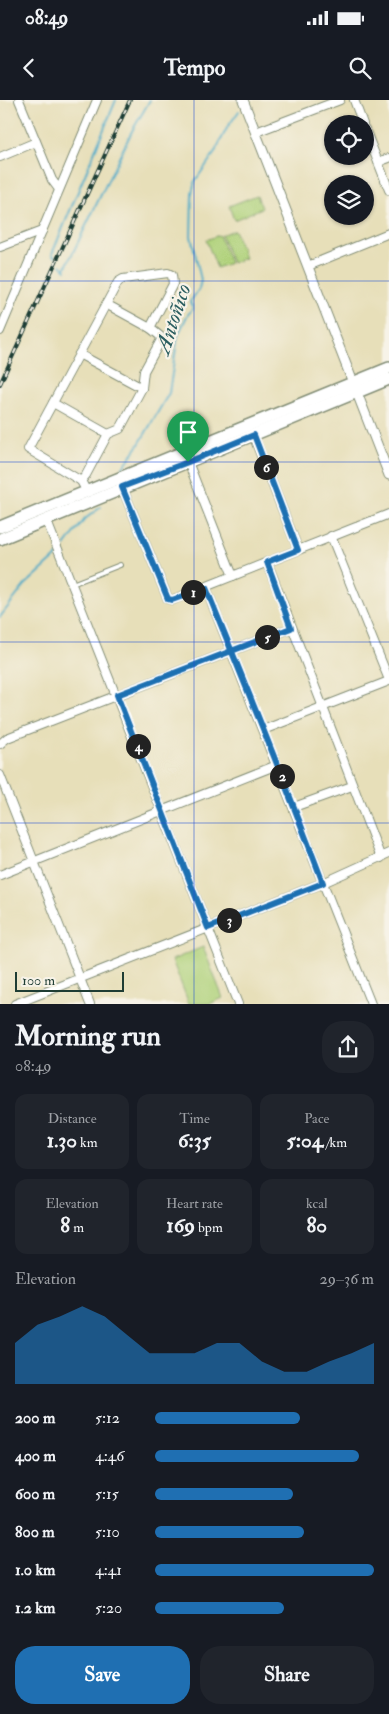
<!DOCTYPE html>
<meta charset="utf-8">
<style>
:root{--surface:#171b24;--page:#20242c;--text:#f1f3f6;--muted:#9ea1a6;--accent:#1f6fb2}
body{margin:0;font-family:"IM FELL Double Pica",serif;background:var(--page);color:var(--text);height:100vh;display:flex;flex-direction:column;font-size:19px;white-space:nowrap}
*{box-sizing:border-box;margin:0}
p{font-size:16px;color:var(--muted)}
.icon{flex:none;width:28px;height:28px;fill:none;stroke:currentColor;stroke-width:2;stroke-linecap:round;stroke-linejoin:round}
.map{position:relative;height:904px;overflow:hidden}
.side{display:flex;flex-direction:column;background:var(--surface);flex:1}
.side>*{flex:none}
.tools{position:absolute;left:324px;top:15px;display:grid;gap:10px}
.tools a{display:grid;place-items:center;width:50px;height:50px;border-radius:50%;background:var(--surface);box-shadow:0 1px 4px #0004;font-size:25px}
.scale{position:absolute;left:15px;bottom:12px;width:109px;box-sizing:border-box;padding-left:5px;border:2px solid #1f3d34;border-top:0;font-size:14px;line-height:18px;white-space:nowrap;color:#1f3d34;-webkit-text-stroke:4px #f7f3e8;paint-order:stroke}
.pin{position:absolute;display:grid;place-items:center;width:42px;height:42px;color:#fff;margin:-51px -21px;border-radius:50% 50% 50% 0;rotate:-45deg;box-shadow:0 0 5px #0007}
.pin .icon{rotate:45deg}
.km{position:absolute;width:25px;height:25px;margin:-12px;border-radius:50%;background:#222;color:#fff;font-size:14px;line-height:25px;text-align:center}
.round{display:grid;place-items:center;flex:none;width:52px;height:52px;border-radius:20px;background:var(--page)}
.headline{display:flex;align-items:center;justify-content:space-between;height:85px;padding:0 15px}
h1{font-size:28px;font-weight:700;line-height:38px}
.stats{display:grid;grid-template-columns:repeat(3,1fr);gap:8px;height:85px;padding:5px 15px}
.stats div{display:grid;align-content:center;border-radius:12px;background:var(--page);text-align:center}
.stats b{font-size:21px;font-weight:700}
.stats small{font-size:14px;font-weight:400}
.stats p{font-size:14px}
.chart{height:140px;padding:10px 15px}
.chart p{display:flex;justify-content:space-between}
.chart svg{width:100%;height:90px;margin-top:5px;fill:var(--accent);opacity:.7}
.primary-button{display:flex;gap:10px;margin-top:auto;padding:10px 15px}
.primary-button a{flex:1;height:58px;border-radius:20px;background:var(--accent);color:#fff;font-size:20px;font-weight:700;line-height:58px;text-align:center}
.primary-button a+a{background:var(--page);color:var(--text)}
ul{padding:0 15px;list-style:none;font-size:16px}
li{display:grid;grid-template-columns:80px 60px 1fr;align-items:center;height:38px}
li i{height:12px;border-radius:6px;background:var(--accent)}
.status{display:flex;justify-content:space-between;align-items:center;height:35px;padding:0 25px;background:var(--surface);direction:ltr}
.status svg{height:14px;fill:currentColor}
header{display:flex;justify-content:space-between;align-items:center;height:65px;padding:0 15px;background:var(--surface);font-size:22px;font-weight:700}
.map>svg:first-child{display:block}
.green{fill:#afd179;stroke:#678756}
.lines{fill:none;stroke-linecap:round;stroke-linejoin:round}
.stream{stroke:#48aac7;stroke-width:2}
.service-casing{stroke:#838e76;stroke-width:6}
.minor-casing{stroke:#838e76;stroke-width:10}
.tertiary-casing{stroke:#838e76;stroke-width:11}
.primary-casing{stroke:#838e76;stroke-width:14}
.service{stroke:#fff;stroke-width:4}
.minor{stroke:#fff;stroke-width:8}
.tertiary{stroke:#fff;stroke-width:9}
.primary{stroke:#fff;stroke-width:11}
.rail-casing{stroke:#1f3d34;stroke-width:4}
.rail{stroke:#f7f3e8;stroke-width:2;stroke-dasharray:5.5;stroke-linecap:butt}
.route-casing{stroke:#fff;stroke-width:10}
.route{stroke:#1f6fb2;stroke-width:6}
.grid{fill:none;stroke:#1d4ed8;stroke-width:1;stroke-opacity:0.55}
.labels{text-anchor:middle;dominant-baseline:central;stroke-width:4.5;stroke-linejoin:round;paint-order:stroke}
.water-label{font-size:22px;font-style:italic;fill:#2b5e60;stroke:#f7f3e8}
</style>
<div class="status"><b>08:49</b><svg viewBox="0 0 49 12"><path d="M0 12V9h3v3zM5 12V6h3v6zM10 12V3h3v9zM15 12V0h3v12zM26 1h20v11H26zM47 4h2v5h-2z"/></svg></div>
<header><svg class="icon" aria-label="back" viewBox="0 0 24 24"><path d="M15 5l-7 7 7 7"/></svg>Tempo<svg class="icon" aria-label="search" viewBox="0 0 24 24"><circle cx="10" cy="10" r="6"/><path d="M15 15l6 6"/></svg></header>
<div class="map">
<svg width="389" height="904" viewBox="0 0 389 904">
<rect width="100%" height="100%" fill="#f7f3e8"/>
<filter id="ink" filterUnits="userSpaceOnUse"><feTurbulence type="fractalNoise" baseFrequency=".02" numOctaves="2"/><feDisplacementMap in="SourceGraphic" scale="10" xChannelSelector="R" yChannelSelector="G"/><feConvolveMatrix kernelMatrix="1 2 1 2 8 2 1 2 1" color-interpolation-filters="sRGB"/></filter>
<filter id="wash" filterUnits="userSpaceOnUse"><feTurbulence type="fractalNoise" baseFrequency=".0096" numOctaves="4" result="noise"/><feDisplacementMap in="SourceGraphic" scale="20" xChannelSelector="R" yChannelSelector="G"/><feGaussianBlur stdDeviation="1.12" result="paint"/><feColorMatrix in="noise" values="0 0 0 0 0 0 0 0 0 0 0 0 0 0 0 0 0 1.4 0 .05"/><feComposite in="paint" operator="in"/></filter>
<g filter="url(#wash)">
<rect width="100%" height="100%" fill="#e7dfb9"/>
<g class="green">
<path d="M 257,95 L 262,108 L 234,120 L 229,106 Z"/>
<path d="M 234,130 L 245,158 L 232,163 L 221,135 Z"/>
<path d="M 219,135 L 230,163 L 217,168 L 206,140 Z"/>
<path d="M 203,847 L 223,898 L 209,904 L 189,904 L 172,860 Z"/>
</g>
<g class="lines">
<g class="stream">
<path d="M 55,157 L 52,154 L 116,0"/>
<path d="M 61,165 L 66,170"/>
<path d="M 65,169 L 132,31 L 150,0"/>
<path d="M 119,373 L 138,346 L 169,293 L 178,235 L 187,216 L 193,208 L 190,202 L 199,189 L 201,180 L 191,136 L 192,93 L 195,81 L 214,54 L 227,28 L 239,11"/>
<path d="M 65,446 L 85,419 L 101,407"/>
<path d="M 0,517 L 25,485 L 57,456"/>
</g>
</g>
</g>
<g filter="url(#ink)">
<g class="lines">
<g class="service-casing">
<path id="service" d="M 72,484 L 120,465"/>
</g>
<g class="minor-casing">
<g id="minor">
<path d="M 19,0 L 52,80 L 58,88"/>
<path d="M 354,0 L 363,24"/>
<path d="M 365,29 L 389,90"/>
<path d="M 256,32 L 340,0"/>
<path d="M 0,57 L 36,42"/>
<path d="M 378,62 L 389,58"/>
<path d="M 0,147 L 42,131"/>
<path d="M 308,166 L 389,133"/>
<path d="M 0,231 L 97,0"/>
<path d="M 79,254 L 142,288"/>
<path d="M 53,303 L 108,334"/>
<path d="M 253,335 L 298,449"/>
<path d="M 188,362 L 233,476"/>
<path d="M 81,381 L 86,375 L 108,334 L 120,329 L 142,288 L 144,271 L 161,240 L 160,236 L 150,228 L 106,204"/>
<path d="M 122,387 L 168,499 L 172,500 L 389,414"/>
<path d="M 87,392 L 81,381 L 28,349 L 118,182 L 123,179 L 168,173 L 172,175 L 173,184 L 150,228"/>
<path d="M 46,419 L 238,904"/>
<path d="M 331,436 L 389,580"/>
<path d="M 267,462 L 381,758"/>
<path d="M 206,488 L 371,904"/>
<path d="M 263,630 L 389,581"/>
<path d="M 0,644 L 7,638 L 291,528"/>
<path d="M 0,675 L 90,904"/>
<path d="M 294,707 L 352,686"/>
<path d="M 0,775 L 277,665"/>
<path d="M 15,904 L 323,783 L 389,753"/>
</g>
</g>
<g class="tertiary-casing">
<path id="tertiary" d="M 243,0 L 389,375"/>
</g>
<g class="primary-casing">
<g id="primary">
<path d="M 0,427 L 389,268"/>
<path d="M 0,439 L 389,279"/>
</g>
</g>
<use href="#service" class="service"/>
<use href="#minor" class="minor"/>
<use href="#tertiary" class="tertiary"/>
<use href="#primary" class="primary"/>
<g class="rail-casing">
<path id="rail" d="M 0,284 L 130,0"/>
</g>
<use href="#rail" class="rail"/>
</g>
</g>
<g class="lines" filter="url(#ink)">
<g class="route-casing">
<path id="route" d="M 188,362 L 122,387 L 168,499 L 172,500 L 206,488 C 246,586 286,684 323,783 L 208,828 L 117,595 L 291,528 L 267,462 L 298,450 L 254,335 L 188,362"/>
</g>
<use href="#route" class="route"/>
</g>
<path class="grid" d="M 194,0 L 194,904M 0,181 L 389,181M 0,362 L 389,362M 0,542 L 389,542M 0,723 L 389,723"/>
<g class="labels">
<g class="water-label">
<text transform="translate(173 219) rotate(-72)">Antoñico</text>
</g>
</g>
</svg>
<div class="tools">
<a><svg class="icon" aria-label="locate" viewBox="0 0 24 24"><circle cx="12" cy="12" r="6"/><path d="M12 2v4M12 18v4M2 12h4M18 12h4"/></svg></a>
<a><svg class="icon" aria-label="layers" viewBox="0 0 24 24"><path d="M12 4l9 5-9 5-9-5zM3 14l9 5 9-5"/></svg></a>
</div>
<div class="scale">100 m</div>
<div class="pin" style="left:188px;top:362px;background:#1e9e55"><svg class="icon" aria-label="arrive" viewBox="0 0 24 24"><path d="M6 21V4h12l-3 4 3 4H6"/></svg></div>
<b class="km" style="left:193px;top:492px">1</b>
<b class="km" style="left:282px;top:676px">2</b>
<b class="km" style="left:229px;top:820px">3</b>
<b class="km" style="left:138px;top:646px">4</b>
<b class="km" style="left:267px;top:537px">5</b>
<b class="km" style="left:266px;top:367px">6</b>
</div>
<section class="side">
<div class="headline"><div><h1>Morning run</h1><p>08:49</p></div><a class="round"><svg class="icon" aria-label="share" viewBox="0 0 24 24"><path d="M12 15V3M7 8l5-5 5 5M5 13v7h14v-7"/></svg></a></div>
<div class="stats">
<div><p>Distance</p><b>1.30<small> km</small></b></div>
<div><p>Time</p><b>6:35</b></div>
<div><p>Pace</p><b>5:04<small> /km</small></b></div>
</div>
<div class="stats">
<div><p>Elevation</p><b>8<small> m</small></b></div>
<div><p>Heart rate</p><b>169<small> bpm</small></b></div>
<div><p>kcal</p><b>80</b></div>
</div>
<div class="chart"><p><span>Elevation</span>29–36 m</p>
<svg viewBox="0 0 160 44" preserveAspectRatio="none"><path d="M0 44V24L10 15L20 11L30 6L40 11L50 20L60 29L70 29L80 29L90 24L100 24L110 33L120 38L130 38L140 33L150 29L160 24V44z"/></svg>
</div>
<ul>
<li><b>200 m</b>5:12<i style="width:66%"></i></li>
<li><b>400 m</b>4:46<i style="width:93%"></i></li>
<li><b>600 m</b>5:15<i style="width:63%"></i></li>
<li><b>800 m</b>5:10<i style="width:68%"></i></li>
<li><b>1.0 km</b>4:41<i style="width:100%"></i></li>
<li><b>1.2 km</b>5:20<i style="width:59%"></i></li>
</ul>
<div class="primary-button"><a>Save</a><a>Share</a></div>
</section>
